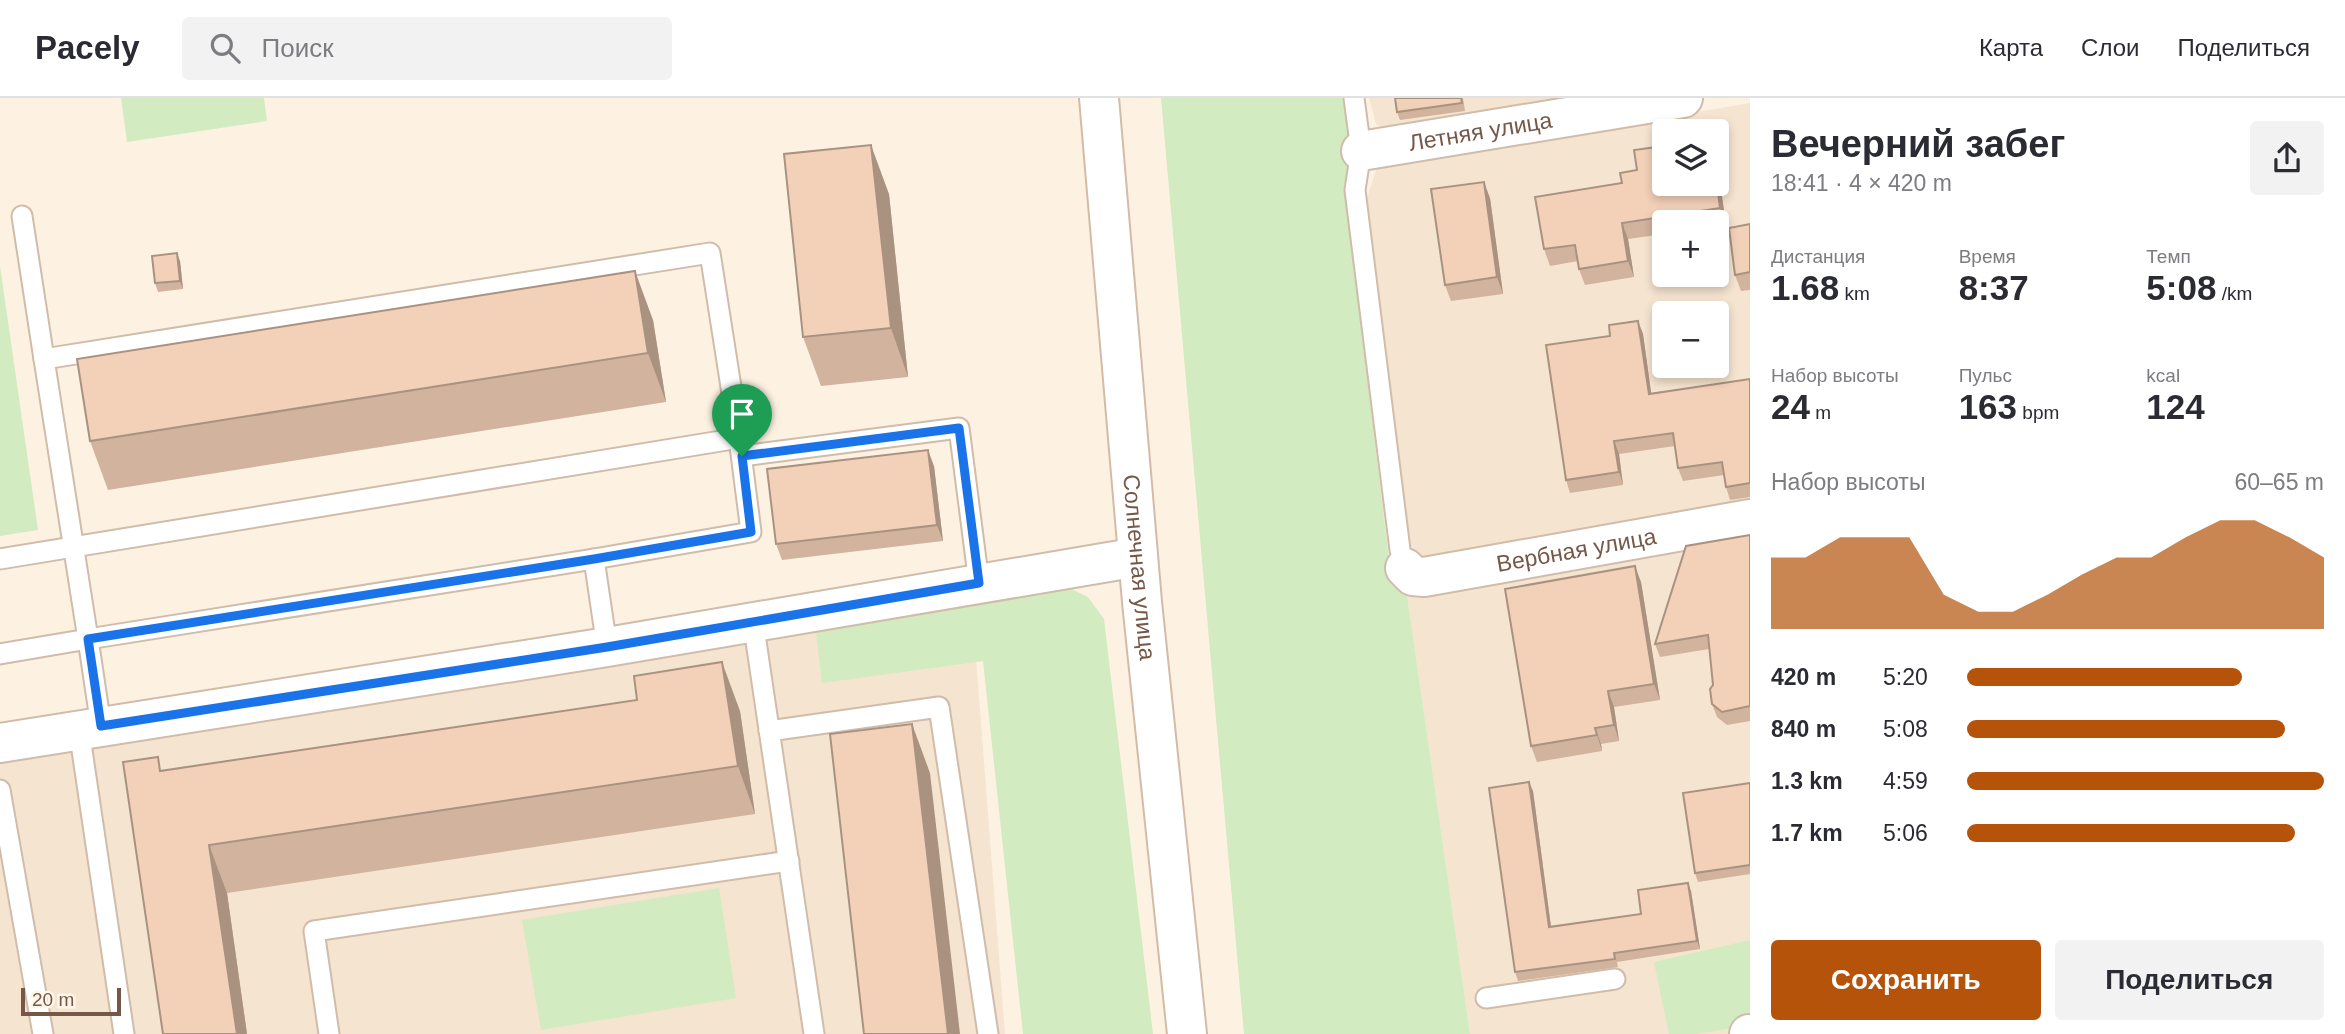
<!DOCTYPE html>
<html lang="ru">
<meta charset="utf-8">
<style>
:root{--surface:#fff;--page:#f2f2f3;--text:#2b2b33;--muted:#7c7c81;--line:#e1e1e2;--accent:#b45309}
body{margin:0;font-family:Arial,sans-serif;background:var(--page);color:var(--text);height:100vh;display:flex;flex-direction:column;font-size:26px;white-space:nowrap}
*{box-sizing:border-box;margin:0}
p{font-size:23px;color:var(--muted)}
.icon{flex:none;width:38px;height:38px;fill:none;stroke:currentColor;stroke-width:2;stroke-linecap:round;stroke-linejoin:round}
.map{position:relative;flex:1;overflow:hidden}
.details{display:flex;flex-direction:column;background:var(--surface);width:595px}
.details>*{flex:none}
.controls{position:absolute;left:1652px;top:21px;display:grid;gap:14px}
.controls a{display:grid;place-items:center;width:77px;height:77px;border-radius:7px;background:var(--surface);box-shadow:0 4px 10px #0003;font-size:35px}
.scale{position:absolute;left:21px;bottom:18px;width:100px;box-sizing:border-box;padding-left:7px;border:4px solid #755847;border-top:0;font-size:19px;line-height:24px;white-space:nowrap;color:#755847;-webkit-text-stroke:5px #fff6e9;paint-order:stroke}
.pin{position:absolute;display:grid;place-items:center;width:60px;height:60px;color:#fff;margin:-72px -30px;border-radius:50% 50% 50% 0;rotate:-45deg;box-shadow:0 0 7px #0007}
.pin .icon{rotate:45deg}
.round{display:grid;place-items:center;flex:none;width:74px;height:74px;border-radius:7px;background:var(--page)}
.summary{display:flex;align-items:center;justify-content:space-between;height:119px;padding:0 21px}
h1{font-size:38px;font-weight:700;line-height:52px}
.figures{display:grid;grid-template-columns:repeat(3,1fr);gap:10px;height:119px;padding:7px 21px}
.figures div{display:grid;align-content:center}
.figures b{font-size:35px;font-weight:700}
.figures small{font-size:19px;font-weight:400}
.figures p{font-size:19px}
.chart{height:196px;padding:14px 21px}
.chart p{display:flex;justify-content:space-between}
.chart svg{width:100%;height:126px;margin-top:7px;fill:var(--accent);opacity:.7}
.cta{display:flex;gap:14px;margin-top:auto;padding:14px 21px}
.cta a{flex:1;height:80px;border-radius:7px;background:var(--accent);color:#fff;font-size:28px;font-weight:700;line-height:80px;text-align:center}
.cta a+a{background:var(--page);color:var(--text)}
ul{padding:0 21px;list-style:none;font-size:23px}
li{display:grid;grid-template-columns:112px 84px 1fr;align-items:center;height:52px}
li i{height:18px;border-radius:9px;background:var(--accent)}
header{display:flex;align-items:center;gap:42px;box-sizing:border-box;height:98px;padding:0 35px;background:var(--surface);border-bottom:2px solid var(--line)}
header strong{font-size:33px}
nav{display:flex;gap:38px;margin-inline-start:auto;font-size:24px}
.search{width:490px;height:63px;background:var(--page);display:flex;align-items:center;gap:18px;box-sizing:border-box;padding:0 24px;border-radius:7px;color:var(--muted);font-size:26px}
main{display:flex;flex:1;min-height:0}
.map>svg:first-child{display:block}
.residential{fill:#f5e4d0;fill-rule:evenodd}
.green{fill:#d2ebc0}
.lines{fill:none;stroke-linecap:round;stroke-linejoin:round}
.service-casing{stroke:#d0bcab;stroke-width:23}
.minor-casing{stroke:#d0bcab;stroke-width:42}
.secondary-casing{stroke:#d4bba8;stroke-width:42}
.service{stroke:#fff;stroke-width:19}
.minor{stroke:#fff;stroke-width:38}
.secondary{stroke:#fff;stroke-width:38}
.wall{fill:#d1b39e}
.shaded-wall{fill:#aa9281}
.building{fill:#f3d0b8;stroke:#aa9281;stroke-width:2}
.route-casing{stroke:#fff;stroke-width:14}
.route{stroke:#1a73e8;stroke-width:9}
.labels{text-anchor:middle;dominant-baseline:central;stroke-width:7;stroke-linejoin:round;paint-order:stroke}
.street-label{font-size:23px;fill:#755847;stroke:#fff6e9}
</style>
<header>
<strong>Pacely</strong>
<div class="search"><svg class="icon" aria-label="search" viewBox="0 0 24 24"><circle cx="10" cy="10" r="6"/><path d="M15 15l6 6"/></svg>Поиск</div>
<nav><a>Карта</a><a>Слои</a><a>Поделиться</a></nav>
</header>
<main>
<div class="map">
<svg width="1750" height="936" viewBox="0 0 1750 936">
<rect width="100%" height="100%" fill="#fdf2e2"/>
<g class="residential">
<path d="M 1369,0 L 1607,0 L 1392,35 L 1376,26 Z"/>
<path d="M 1750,5 L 1750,412 L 1426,469 L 1409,445 L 1367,100 L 1377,69 ZM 1664,33 L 1717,33 L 1717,86 L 1664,86 ZM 1664,124 L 1717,124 L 1717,177 L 1664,177 ZM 1664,215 L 1717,215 L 1717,268 L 1664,268 Z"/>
<path d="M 1750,430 L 1750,936 L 1470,936 L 1406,490 Z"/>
<path d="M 972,508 L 1005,936 L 0,936 L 0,665 Z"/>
</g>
<g class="green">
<path d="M 121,0 L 264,0 L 267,23 L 127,44 Z"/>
<path d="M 1161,0 L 1344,0 L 1352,65 L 1344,88 L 1389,461 L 1406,490 L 1470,936 L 1244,936 Z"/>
<path d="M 0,168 L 38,432 L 0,438 Z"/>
<path d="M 1059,485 L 1088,499 L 1104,521 L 1153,936 L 1023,936 L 983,563 L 822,585 L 815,526 Z"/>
<path d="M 719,790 L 736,900 L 541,932 L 522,822 Z"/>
<path d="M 1750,842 L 1750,927 L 1696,936 L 1669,936 L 1654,864 Z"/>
</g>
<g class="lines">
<g class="service-casing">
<g id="service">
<path d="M 1354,0 L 1361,53 L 1355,92 L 1400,452 L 1405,470"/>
<path d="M 22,118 L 44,261"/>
<path d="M 710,155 L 739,340 L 751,434 L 594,461 L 88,541 L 44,261 Z"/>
<path d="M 742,358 L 959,330 L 979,485"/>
<path d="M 0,461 L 739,340"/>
<path d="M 594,461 L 607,549"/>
<path d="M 753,523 L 814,936"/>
<path d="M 0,556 L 88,541 L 101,628"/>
<path d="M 79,632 L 124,936"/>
<path d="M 769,633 L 939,609 L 988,936"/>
<path d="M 0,692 L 43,936"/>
<path d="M 1486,900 L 1615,881"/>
<path d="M 329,936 L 314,833 L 789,763"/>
</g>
</g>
<g class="minor-casing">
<g id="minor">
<path id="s1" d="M 1361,53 L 1683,0"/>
<path id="s2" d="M 1405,470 L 1413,478 L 1424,479 L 1750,421"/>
<path d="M 0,645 L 607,549 L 1138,459"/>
<path d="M 1749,936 L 1750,936"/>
</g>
</g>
<g class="secondary-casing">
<g id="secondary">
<path id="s3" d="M 1099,0 L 1142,504 L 1187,936"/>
</g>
</g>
<use href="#service" class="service"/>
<use href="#minor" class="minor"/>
<use href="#secondary" class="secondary"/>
</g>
<g class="wall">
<path d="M 1395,0 L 1463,0 L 1465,13 L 1400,22 L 1397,14 Z"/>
<path d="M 1717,85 L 1722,99 L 1726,126 L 1717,128 L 1717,124 L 1664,124 L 1664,136 L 1628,141 L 1634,179 L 1585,187 L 1579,171 L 1578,163 L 1550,168 L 1544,151 L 1664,86 Z"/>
<path d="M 889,96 L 908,279 L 821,288 L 803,239 Z"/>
<path d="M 1490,100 L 1503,196 L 1451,203 L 1445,187 Z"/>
<path d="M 1750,126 L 1750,192 L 1741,193 L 1735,177 Z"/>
<path d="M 180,163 L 183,191 L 158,194 L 155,185 Z"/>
<path d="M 653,222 L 666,304 L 108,392 L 90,343 Z"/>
<path d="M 1638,223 L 1643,236 L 1651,295 L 1750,281 L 1750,399 L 1730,402 L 1726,389 L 1724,377 L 1683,383 L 1678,370 L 1675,348 L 1619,356 L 1623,387 L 1570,395 L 1566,382 L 1610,238 Z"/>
<path d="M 934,368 L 943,443 L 782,462 L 776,446 Z"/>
<path d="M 1750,437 L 1750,623 L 1727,627 L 1717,619 L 1712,606 L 1713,587 L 1709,551 L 1660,559 L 1655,546 Z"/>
<path d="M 1641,484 L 1660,602 L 1614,609 L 1619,643 L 1601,646 L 1602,653 L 1537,664 L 1531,648 Z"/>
<path d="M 740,613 L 755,716 L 227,795 L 247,936 L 163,673 Z"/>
<path d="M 1750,685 L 1750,776 L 1698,784 L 1695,775 Z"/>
<path d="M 1533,693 L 1551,828 L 1641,816 L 1691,793 L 1700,851 L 1617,864 L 1618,869 L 1518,883 L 1515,874 Z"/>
</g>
<g class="shaded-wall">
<path d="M 871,47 L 889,96 L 908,279 L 891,230 Z"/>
<path d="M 1484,84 L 1490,100 L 1503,196 L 1497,179 Z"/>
<path d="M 1717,85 L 1722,99 L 1726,126 L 1720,110 Z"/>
<path d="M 1622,125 L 1628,141 L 1634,179 L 1628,163 Z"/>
<path d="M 177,155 L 180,163 L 183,191 L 180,183 Z"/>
<path d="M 635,173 L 653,222 L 666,304 L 648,255 Z"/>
<path d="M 1638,223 L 1643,236 L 1653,308 L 1649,296 Z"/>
<path d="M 1614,343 L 1619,356 L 1623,387 L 1619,374 Z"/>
<path d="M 928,352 L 934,368 L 943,443 L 937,427 Z"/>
<path d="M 1635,468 L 1641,484 L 1660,602 L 1654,586 Z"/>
<path d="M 722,564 L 740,613 L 755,716 L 738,668 Z"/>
<path d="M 1608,593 L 1614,609 L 1619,643 L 1614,627 Z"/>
<path d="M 912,626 L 930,675 L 960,936 L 948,936 Z"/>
<path d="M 1595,630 L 1601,646 L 1602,653 L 1597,637 Z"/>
<path d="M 1529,684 L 1533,693 L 1552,837 L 1549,829 Z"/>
<path d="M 209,747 L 227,795 L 247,936 L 237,936 Z"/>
<path d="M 1688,785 L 1691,793 L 1700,851 L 1697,843 Z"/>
</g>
<g class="building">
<path d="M 1395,0 L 1461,0 L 1462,5 L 1397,14 Z"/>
<path d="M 871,47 L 891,230 L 803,239 L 784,56 Z"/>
<path d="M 1664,48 L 1664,86 L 1717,86 L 1720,110 L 1622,125 L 1628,163 L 1579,171 L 1575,147 L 1544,151 L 1535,99 L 1622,85 L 1620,75 L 1637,72 L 1634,52 Z"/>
<path d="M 1484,84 L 1497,179 L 1445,187 L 1431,91 Z"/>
<path d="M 1750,126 L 1750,174 L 1735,177 L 1729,130 Z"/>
<path d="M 177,155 L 180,183 L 155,185 L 152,158 Z"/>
<path d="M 635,173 L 648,255 L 90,343 L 77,261 Z"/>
<path d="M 1638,223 L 1649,296 L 1750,281 L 1750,385 L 1726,389 L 1722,364 L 1678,370 L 1673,335 L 1614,343 L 1619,374 L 1566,382 L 1546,247 L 1610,238 L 1609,227 Z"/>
<path d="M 928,352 L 937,427 L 776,446 L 767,371 Z"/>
<path d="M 1750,437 L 1750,608 L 1722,614 L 1712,606 L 1710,591 L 1713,587 L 1708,537 L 1655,546 L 1686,448 Z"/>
<path d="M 1635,468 L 1654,586 L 1608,593 L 1614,627 L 1595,630 L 1597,637 L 1531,648 L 1505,491 Z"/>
<path d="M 722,564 L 738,668 L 209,747 L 237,936 L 163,936 L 123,664 L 158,659 L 160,673 L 637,602 L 634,578 Z"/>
<path d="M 912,626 L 948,936 L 864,936 L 830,636 Z"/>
<path d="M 1529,684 L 1549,829 L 1641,816 L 1638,792 L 1688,785 L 1697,843 L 1614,855 L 1615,861 L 1515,874 L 1489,690 Z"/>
<path d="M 1750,685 L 1750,767 L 1695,775 L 1683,695 Z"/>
</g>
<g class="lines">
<g class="route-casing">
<path id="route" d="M 959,330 L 979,485 L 607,549 L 101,628 L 88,541 L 594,461 L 751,434 L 742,358 Z"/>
</g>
<use href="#route" class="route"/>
</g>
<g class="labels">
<g class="street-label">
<text stroke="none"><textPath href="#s1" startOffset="121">Летняя улица</textPath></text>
<text stroke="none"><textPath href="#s2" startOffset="177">Вербная улица</textPath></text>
<text stroke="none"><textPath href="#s3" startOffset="471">Солнечная улица</textPath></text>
</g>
</g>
</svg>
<div class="controls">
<a><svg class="icon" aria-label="layers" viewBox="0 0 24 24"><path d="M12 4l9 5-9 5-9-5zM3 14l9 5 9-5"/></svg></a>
<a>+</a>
<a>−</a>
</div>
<div class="scale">20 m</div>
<div class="pin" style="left:742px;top:358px;background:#1e9e55"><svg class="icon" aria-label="arrive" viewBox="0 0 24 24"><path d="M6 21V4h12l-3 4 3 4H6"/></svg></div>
</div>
<section class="details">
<div class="summary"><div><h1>Вечерний забег</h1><p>18:41 · 4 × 420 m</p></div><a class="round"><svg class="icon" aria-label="share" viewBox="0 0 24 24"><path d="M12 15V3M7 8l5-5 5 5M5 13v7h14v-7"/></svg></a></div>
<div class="figures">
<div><p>Дистанция</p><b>1.68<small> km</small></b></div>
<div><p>Время</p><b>8:37</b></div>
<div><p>Темп</p><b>5:08<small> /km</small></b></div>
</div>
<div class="figures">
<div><p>Набор высоты</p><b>24<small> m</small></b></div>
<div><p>Пульс</p><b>163<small> bpm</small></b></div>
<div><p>kcal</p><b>124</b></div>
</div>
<div class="chart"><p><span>Набор высоты</span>60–65 m</p>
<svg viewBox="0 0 160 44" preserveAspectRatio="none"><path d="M0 44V19L10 19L20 12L30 12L40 12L50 32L60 38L70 38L80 32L90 25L100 19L110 19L120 12L130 6L140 6L150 12L160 19V44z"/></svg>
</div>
<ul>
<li><b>420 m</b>5:20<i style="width:77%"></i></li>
<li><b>840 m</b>5:08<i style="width:89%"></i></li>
<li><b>1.3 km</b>4:59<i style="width:100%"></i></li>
<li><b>1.7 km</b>5:06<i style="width:92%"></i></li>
</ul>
<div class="cta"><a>Сохранить</a><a>Поделиться</a></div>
</section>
</main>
